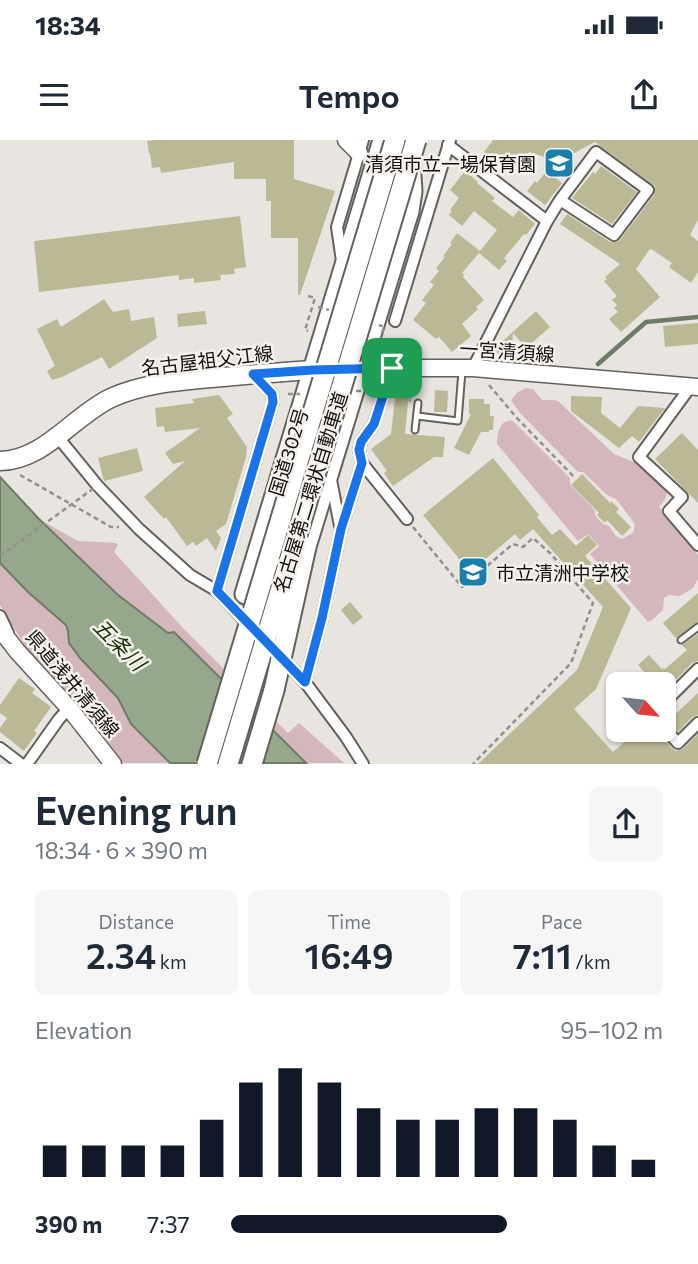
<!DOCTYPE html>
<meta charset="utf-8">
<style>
:root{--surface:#fff;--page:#f6f6f7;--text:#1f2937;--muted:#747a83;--accent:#111827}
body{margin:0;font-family:Commissioner,"Noto Sans JP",sans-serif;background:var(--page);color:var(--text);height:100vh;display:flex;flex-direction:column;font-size:26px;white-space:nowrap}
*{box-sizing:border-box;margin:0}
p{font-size:23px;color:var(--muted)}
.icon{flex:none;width:38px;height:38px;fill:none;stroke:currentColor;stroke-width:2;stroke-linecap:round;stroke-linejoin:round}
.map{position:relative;height:624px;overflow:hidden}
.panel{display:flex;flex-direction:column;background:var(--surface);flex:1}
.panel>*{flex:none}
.needle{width:46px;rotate:117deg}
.controls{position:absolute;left:606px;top:532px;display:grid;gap:14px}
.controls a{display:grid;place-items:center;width:70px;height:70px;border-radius:10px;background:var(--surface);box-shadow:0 2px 5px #0004;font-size:35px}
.pin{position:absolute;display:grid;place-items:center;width:60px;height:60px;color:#fff;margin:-30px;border-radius:14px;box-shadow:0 4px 10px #0006}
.round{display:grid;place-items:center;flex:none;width:74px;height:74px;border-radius:10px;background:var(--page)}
.summary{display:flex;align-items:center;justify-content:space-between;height:119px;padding:0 35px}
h1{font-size:38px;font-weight:600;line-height:52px}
.figures{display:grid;grid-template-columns:repeat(3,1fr);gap:10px;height:119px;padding:7px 35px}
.figures div{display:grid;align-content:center;border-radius:10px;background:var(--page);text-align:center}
.figures b{font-size:35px;font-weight:600}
.figures small{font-size:19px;font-weight:400}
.figures p{font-size:19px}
.chart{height:196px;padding:14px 35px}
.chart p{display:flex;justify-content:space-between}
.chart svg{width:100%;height:126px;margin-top:7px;stroke:var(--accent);stroke-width:6}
ul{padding:0 35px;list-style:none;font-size:23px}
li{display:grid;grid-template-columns:112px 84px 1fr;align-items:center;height:52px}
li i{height:18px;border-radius:9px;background:var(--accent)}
.status{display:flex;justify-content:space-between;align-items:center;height:49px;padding:0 35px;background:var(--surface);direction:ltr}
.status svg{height:19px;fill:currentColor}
header{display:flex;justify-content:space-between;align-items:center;height:91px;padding:0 35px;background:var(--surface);font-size:32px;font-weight:600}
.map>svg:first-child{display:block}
.green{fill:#d4b7bd}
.water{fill:#95a88c;stroke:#6e7b66;stroke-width:2}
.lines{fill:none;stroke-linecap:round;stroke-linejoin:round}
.stream{stroke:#6e7b66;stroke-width:4.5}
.building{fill:#bbb896}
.lane-casing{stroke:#64605c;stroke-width:9}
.street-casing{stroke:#64605c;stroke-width:14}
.secondary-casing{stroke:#64605c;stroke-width:19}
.primary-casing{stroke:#64605c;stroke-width:21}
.highway-casing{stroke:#64605c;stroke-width:23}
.path{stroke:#93908c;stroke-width:2.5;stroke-dasharray:5 3.5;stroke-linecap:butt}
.lane{stroke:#fff;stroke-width:5}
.street{stroke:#fff;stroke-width:10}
.secondary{stroke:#fff;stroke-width:16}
.primary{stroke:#fff;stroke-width:18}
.highway{stroke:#fff;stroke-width:19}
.highway-bridge-casing{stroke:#64605c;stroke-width:23;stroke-linecap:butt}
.path-bridge{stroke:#93908c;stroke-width:2.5;stroke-dasharray:5 3.5;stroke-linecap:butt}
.highway-bridge{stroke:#fff;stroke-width:19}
.route-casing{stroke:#fff;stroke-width:14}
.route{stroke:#1a73e8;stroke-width:9}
.labels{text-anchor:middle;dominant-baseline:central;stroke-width:5;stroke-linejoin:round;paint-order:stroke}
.poi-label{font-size:19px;fill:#12110f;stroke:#f5f1ec;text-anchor:end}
.street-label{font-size:19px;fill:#12110f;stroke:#f5f1ec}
.water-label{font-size:21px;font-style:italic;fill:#173105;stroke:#f5f1ec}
</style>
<div class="status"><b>18:34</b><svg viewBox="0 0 49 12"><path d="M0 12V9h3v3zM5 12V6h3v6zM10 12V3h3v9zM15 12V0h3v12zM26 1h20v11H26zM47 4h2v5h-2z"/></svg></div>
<header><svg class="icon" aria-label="menu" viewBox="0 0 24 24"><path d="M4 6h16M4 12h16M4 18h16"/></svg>Tempo<svg class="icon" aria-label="share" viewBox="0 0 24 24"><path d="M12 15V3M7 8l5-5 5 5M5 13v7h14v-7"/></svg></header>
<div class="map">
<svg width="698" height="624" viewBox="0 0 698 624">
<rect width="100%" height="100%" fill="#e8e4df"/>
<g class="green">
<path d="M 526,248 L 533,249 L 542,260 L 553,260 L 558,261 L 614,314 L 636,323 L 663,348 L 667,353 L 665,359 L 659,367 L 698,415 L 698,439 L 693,448 L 680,456 L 669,455 L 664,458 L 663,470 L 652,480 L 648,482 L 590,414 L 599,406 L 588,394 L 578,401 L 497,304 C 497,294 500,278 513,281 L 570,338 L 570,345 L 591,366 L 595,371 L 595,375 L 603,384 L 609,386 L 616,396 L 622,399 L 633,393 L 635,384 L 616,359 L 607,355 L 583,332 L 578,332 L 520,273 L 511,260 L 518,252 Z"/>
<path d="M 39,379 L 78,401 L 116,403 L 118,405 L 114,412 L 182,487 L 288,593 L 299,583 L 344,623 L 306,623 L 174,493 L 168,493 L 118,455 Z"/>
<path d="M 0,423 L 29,453 L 66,485 L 68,491 L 69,503 L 80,518 L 118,558 L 131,584 L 170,623 L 123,623 L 90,577 L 27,509 L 0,465 Z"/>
</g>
<path class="water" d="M 0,337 L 39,379 L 118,455 L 168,493 L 174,492 L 306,623 L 170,623 L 131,584 L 118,558 L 80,518 L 69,503 L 68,491 L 66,485 L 29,453 L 0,423 Z"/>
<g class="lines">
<path class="stream" d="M 598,224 L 646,182 L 698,177"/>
</g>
<g class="building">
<path d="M 156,0 L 294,0 L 294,39 L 335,51 L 300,155 L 298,155 L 298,98 L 271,98 L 271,61 L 266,61 L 266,39 L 234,39 L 234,22 L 161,33 L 160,27 L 152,28 L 150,13 L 149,13 L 147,1 Z"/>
<path d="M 493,0 L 698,0 L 698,80 L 690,95 L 698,101 L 698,132 L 691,143 L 669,127 L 672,123 L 651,109 L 650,109 L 636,129 L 660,157 L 621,192 L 609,179 L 618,172 L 614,168 L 617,165 L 612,160 L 617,156 L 604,141 L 607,139 L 605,137 L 620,124 L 560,84 L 567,74 L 610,102 L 617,102 L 620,100 L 654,55 L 655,46 L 595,2 L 572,14 L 562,17 L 545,17 L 529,12 L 516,28 L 514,26 L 511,30 L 484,12 Z"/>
<path d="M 601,26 L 637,52 L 612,84 L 572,58 L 593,32 L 595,34 Z"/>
<path d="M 547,30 L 562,43 L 545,65 L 527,51 L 535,41 L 537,43 Z"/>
<path d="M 465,31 L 478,42 L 477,43 L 495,58 L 492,61 L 513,77 L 519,70 L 535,84 L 526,95 L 524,94 L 504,118 L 507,121 L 499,130 L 479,113 L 462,133 L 464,135 L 463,137 L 484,160 L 476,167 L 478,169 L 462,184 L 471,196 L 452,212 L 439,197 L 436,199 L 413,180 L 426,163 L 422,160 L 434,145 L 430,142 L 439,131 L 436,128 L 445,117 L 443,116 L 452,104 L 450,103 L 457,93 L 480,111 L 497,90 L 474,71 L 462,86 L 449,75 L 452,71 L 450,70 L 459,58 L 450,50 Z"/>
<path d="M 240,76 L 246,127 L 234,129 L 235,134 L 220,135 L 221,140 L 194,143 L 194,138 L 179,140 L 179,135 L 39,152 L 34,101 Z"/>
<path d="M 104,159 L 113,172 L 129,169 L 131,181 L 154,177 L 157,198 L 109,229 L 102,217 L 62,237 L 52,240 L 47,231 L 55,226 L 37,189 L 57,179 L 61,187 Z"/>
<path d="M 205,171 L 207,184 L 178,187 L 177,174 Z"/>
<path d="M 536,171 L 550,187 L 526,208 L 513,193 L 511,217 L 501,217 L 494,209 Z"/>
<path d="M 698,183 L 698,204 L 665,207 L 663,186 Z"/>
<path d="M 396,249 L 412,250 L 411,262 L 408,261 L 405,294 L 445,297 L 443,317 L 434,317 L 393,346 L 384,333 L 387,331 L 371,309 L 391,294 Z"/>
<path d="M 435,250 L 448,251 L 447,272 L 434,272 Z"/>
<path d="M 219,255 L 233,274 L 227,278 L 247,307 L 246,317 L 226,384 L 216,391 L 221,398 L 216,411 L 207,398 L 196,406 L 193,402 L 187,406 L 166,377 L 164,379 L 144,357 L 185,321 L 173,324 L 165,313 L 200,288 L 165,292 L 164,286 L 157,287 L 155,268 L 194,263 L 192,259 Z"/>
<path d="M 571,256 L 602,257 L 601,273 L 620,288 L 638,266 L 665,268 L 639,302 L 632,296 L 619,308 L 571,271 Z"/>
<path d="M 469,259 L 484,259 L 484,264 L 490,264 L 490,276 L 494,276 L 493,290 L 489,290 L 489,292 L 481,292 L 469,315 L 454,308 L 471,274 L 469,274 Z"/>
<path d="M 682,293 L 698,310 L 698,363 L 655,319 Z"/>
<path d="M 137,308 L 143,331 L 104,341 L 98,318 Z"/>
<path d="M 493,318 L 539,375 L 537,377 L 552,395 L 560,389 L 576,406 L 588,395 L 597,405 L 585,416 L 631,468 L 596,549 L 574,569 L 613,612 L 638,590 L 656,590 L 672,608 L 676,611 L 683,609 L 698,594 L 698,624 L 478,624 L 577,530 L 603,467 L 533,389 L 520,400 L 515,394 L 470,432 L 423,375 Z"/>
<path d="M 582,334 L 610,363 L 611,361 L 619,369 L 616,372 L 631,387 L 622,396 L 607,380 L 605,383 L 597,375 L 599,373 L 571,345 Z"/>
<path d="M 698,453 L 698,482 L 676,498 L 663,483 Z"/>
<path d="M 350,462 L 363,477 L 353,485 L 341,470 Z"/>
<path d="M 698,494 L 698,521 L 692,523 L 665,551 L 663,544 L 655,544 L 638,525 L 649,515 L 662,529 L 663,528 L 665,529 L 687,510 L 682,505 Z"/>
<path d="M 19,538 L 35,549 L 32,553 L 51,567 L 34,591 L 37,593 L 24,611 L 0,592 L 0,588 L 7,578 L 0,573 L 0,565 Z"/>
<path d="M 698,553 L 698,575 L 692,577 L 678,592 L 668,581 Z"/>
</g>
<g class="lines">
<g class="lane-casing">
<g id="lane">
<path d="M 417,276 L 458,281 L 462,231"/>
<path d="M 415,290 L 418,263"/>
<path d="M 681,500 L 698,487"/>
</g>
</g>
<g class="street-casing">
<g id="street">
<path d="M 448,5 L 547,81"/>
<path d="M 342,121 L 337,87 L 363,0"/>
<path d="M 395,181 L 450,0"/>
<path d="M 473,228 L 547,81 L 560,60 L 596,12 L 648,50 L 614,95 L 560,60"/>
<path d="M 691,246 L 639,317 L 682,357 L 669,371 L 698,405"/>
<path d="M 57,296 L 97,345 L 139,389 L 190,435 L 217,451 L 251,487"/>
<path d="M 362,323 L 407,379"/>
<path d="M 331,340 L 340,386"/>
<path d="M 217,451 L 273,262 L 272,254 L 253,234"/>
<path d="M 0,476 L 8,493"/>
<path d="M 263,499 L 305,542 L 346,597 L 363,624"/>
<path d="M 305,542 L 322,478 L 341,389 L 362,323 L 359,310 L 361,302 L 374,284 L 392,228"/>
<path d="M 663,564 L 698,529"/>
<path d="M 663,587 L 678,603 L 698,583"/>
<path d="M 0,608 L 21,624"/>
<path d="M 27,624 L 59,579 L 69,568"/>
</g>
</g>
<g class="secondary-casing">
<g id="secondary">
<path d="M 346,0 L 359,13"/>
<path d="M 351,228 L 473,228 L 698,247"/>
<path d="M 0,489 L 17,511 L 69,568 L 113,624"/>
</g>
</g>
<g class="primary-casing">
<path id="primary" d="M 0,321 C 45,320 73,276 111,258 C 142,244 177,241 211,238 C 245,235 279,232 313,230"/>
</g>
<g class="highway-casing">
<g id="highway">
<path d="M 301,423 L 409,71 L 412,51 L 410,22"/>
<path d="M 245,454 L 383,0"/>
<path d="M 252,624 L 274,550"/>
</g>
</g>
<g class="path">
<path d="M 308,156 L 315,158 L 305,190 L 308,191"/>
<path d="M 489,245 L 516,277 L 575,338"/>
<path d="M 20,335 L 111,387 L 119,387"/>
<path d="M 413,387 L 462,447 L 513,404 L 523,407 L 533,398 L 550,413 L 593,463 L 571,523 L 473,624"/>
</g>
<use href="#lane" class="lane"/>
<use href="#street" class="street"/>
<use href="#secondary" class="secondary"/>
<use href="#primary" class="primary"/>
<use href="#highway" class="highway"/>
<g class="highway-bridge-casing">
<g id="highway-bridge">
<path d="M 274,550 L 306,407"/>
<path d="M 207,624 L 395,0"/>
<path d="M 228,624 L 416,0"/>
</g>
</g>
<g class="path-bridge">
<path d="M 318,167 L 329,170"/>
<path d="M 356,251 L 364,251 L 384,187 L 379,185"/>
<path d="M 288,254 L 300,254"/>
<path d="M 0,416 L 94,348"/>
</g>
<use href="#highway-bridge" class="highway-bridge"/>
</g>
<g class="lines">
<g class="route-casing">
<path id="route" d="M 392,228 L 374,284 L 361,302 L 359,310 L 362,323 L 341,389 L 322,478 L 305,542 L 217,451 L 273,262 L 272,254 L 253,234 L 313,230 Z"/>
</g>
<use href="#route" class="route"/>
</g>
<defs>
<g id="school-square" transform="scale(1.575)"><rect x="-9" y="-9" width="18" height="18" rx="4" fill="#1a7faa" stroke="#f5f1ec"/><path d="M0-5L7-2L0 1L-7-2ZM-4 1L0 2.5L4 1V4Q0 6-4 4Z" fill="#fff"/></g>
</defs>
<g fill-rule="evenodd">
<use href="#school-square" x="559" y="23"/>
<use href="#school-square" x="473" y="432"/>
</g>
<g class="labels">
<g class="poi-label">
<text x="536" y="23">清須市立一場保育園</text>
<text x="496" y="432" text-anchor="start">市立清洲中学校</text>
</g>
<g class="street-label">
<text transform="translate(507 211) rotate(4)">一宮清須線</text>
<text transform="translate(207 220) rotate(-7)">名古屋祖父江線</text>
<text transform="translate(288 312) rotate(-73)">国道302号</text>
<text transform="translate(310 352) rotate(-73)">名古屋第二環状自動車道</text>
<text transform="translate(73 543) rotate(50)">県道浅井清須線</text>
</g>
<g class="water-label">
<text transform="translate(120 504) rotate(45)">五条川</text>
</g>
</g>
</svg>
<div class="controls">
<a><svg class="needle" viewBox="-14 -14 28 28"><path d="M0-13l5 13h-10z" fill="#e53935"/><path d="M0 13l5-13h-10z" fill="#747a83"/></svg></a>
</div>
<div class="pin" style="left:392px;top:228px;background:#1e9e55"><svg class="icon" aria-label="arrive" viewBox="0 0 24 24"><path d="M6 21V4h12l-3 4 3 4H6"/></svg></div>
</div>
<section class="panel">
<div class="summary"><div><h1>Evening run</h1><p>18:34 · 6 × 390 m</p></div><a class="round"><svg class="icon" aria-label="share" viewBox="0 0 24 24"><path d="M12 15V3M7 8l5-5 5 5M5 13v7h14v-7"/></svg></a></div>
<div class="figures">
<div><p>Distance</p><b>2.34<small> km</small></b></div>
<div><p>Time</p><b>16:49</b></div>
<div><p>Pace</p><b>7:11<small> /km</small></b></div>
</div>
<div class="chart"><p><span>Elevation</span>95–102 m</p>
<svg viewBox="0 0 160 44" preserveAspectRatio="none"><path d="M5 44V33M15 44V33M25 44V33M35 44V33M45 44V24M55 44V11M65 44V6M75 44V11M85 44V20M95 44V24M105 44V24M115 44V20M125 44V20M135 44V24M145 44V33M155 44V38"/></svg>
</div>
<ul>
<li><b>390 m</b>7:37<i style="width:64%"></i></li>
</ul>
</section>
